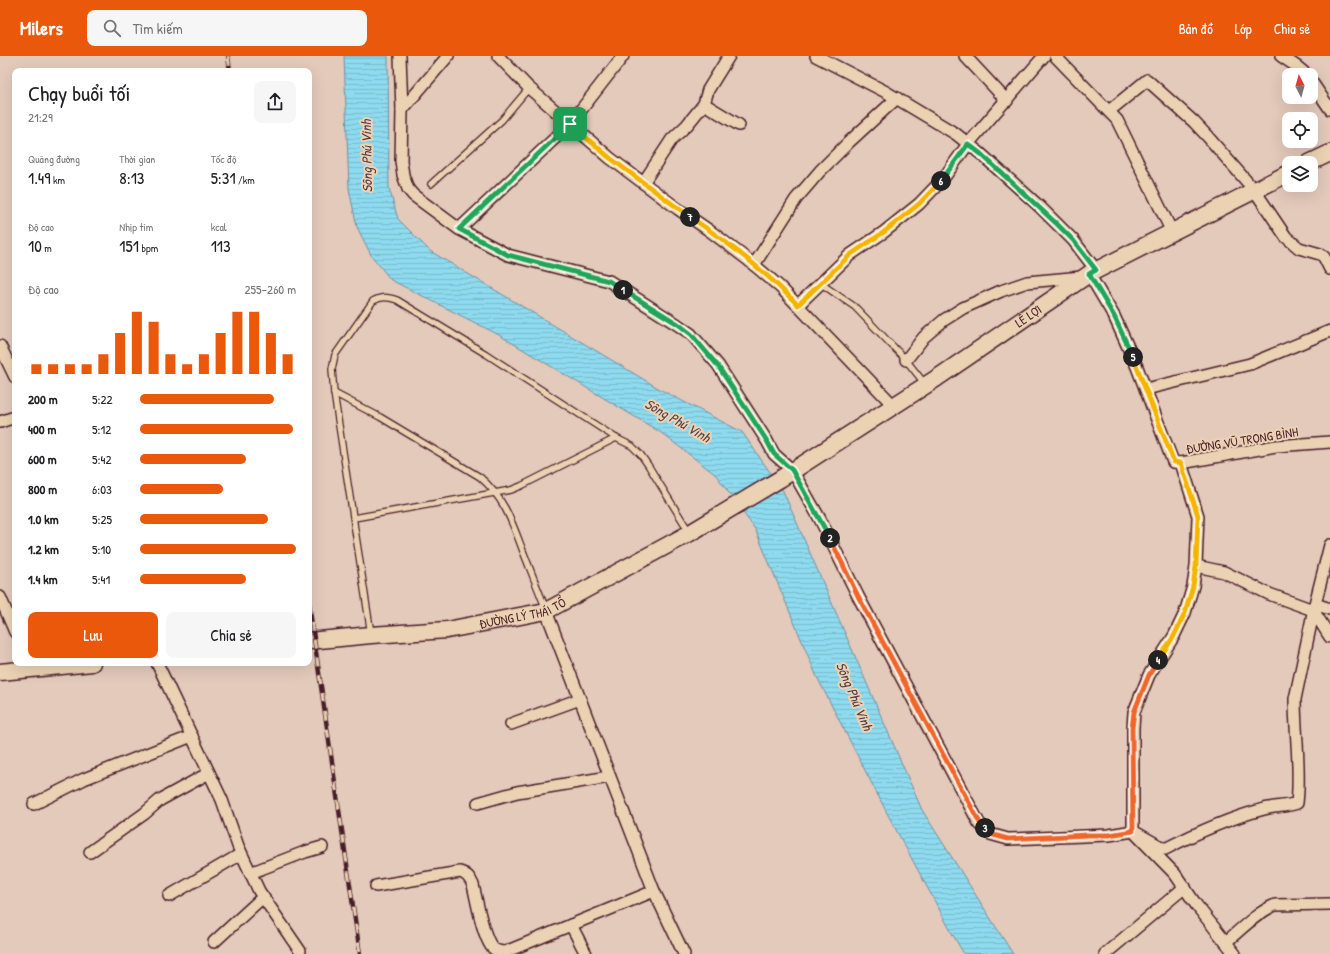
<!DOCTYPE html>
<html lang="vi">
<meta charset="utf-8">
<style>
:root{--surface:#fff;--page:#f6f6f6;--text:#202124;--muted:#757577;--accent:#ea580c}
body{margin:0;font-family:"Patrick Hand",sans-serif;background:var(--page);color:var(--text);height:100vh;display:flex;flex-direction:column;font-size:15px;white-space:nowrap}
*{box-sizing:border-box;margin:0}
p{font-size:13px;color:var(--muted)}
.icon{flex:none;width:22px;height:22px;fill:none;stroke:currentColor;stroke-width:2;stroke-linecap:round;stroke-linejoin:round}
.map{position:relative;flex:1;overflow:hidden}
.sheet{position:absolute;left:12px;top:12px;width:300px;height:598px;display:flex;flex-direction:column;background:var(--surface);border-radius:8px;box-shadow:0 4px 16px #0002}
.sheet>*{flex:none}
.needle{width:26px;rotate:354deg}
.fabs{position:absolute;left:1282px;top:12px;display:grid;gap:8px}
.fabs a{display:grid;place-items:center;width:36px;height:36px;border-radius:8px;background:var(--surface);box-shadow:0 4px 16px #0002;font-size:20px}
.pin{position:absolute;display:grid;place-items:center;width:34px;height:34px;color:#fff;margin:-17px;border-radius:8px;box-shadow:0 2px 6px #0006}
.km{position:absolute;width:20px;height:20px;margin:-10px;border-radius:50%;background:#222;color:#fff;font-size:11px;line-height:20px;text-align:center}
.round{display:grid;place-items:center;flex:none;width:42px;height:42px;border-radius:8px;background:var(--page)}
.overview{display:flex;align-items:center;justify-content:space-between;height:68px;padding:0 16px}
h1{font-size:22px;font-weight:600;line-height:30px}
.metrics{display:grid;grid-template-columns:repeat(3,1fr);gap:6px;height:68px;padding:4px 16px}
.metrics div{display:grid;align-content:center}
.metrics b{font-size:17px;font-weight:600}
.metrics small{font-size:11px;font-weight:400}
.metrics p{font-size:11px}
.chart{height:112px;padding:8px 16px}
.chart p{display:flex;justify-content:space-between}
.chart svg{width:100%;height:72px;margin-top:4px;stroke:var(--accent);stroke-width:6}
.cta{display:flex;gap:8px;margin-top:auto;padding:8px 16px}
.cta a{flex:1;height:46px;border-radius:8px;background:var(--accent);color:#fff;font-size:16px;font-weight:600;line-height:46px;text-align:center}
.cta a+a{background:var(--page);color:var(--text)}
ul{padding:0 16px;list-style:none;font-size:13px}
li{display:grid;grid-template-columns:64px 48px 1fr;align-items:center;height:30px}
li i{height:10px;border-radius:5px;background:var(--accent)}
header{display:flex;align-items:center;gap:24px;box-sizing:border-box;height:56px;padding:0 20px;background:var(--accent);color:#fff}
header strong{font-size:19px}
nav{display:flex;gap:22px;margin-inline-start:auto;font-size:14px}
.search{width:280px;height:36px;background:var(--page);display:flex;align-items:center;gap:10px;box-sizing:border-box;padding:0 14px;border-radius:8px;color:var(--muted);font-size:15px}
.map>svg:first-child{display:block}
.water{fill:url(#water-rules);stroke:#738fa0}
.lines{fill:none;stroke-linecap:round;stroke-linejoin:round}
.lane-casing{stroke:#4a1f2b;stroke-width:8}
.street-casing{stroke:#4a1f2b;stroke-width:14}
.secondary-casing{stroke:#4a1f2b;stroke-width:19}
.lane{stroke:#ebd2b3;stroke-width:5.5}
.street{stroke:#ebd2b3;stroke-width:11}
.secondary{stroke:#ebd2b3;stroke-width:16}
.rail-casing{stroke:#4a1f2b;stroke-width:4.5}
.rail{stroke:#ebd2b3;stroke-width:3;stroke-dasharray:9;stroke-linecap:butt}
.split-1-casing{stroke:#fff;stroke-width:8}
.split-2-casing{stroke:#fff;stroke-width:8}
.split-3-casing{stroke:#fff;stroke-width:8}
.split-4-casing{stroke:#fff;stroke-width:8}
.split-5-casing{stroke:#fff;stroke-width:8}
.split-6-casing{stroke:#fff;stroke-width:8}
.split-7-casing{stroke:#fff;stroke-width:8}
.split-8-casing{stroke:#fff;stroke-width:8}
.split-1{stroke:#22a559;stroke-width:5}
.split-2{stroke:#22a559;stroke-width:5}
.split-3{stroke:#f0652b;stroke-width:5}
.split-4{stroke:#f0652b;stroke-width:5}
.split-5{stroke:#f5b400;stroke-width:5}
.split-6{stroke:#22a559;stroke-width:5}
.split-7{stroke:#f5b400;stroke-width:5}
.split-8{stroke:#f5b400;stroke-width:5}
.labels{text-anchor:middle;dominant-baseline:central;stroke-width:4;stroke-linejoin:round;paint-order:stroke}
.street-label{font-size:13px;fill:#4a1f2b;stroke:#ebd2b3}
.water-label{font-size:14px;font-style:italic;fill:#543b48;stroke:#ebd2b3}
</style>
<header>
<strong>Milers</strong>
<div class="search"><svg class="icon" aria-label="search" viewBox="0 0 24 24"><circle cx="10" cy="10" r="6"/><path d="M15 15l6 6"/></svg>Tìm kiếm</div>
<nav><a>Bản đồ</a><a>Lớp</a><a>Chia sẻ</a></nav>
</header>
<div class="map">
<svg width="1330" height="898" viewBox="0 0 1330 898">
<defs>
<pattern id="water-rules" width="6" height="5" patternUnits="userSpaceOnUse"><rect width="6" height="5" fill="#8edaee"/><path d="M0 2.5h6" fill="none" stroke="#7cbbcc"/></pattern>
</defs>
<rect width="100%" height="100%" fill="#e3cabb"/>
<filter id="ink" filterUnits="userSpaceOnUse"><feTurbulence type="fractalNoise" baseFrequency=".025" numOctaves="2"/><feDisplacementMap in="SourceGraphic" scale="8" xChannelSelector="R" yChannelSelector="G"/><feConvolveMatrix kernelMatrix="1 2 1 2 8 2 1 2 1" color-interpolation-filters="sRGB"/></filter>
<g filter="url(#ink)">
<path class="water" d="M 344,0 L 388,0 L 389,132 L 398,163 L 430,195 L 663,335 L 742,376 L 783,435 L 922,754 L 1013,898 L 964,898 L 953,879 L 887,757 L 817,621 L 755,473 L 716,419 L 660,376 L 499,279 L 391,224 L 371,199 L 357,171 L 349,133 Z"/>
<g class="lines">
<g class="lane-casing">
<g id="lane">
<path d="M 431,128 L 502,64 L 529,32"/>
<path d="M 820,227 L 855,251 L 906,304 L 925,328"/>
<path d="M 334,337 L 380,361 L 480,421 C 505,443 512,466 523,495 C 531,515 538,534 546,553"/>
<path d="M 354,462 L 511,434 L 521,430 L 616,382"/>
<path d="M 371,578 L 334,337 L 332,313 L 335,299 L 373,245 C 382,240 388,241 397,244 L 486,298 L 616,382 L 632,390 L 641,399 L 648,409 L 690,477"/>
</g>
</g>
<g class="street-casing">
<g id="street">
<path d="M 400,0 L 402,54 L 401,105 L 403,119 L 408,133 L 413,139 L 459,173 L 508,199 L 609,225 L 678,269 L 691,278 L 718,309 L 767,385 L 774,398 L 792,414 L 820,463 L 858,540 L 979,767 L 990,778 L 1008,783 L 1109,779 L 1133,775 L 1165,793 C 1196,777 1230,762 1264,753 C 1275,750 1286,751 1297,747 C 1301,712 1295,678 1295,643 L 1315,548 L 1330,489"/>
<path d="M 498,0 L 529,32 L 610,102 L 678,153 L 710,175 L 747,203 L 780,231 L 894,350"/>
<path d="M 816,0 L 886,36 L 956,78 L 981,98 L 1040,151 L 1073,184 L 1096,214"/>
<path d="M 965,0 L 1007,45"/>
<path d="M 1055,0 L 1117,64 L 1172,176"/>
<path d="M 1281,0 L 1296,10 L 1307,19"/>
<path d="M 1311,25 L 1330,53"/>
<path d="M 704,48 L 739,69"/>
<path d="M 402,54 L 448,0"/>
<path d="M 1109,55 L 1147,24 L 1194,66 L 1208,81 L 1255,135 L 1286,181 L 1299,192 L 1320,198 L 1324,201 L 1330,213"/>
<path d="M 643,127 L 672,83 L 687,69 L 704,48 L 708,34 L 729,0"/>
<path d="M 459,173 L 570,68 L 623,0"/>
<path d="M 754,209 L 796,143 L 820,115 L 849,86 L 897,42"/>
<path d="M 1089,218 L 1114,260 L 1137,311 L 1173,406 L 1181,407 L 1276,390 L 1330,386"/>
<path d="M 798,249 L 850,199 L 884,176 L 919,148 L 943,123 L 968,88 L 1044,0"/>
<path d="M 0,290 L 15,321"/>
<path d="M 906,304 L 924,281 L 944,264 L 963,252 L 1001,235 L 1027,226 L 1082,221"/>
<path d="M 1146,333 L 1250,308 L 1330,275"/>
<path d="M 0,366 L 15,361"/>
<path d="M 1181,407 L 1198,460 L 1196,510 L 1193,530 L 1185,557 L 1174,580 L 1149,619 L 1134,656 L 1133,672 L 1133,775 L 1175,818 L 1197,850 L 1235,898"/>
<path d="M 1196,510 L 1224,516 L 1269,538 L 1313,554 L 1330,581"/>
<path d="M 0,541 L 15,576"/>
<path d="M 1315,548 L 1330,553"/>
<path d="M 546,555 L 654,835 L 684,898"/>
<path d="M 157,607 L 222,744 L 238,790 L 259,835 L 300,895"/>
<path d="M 511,668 L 580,643"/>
<path d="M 478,747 L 517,736 L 609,721"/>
<path d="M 34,748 L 84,723 L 192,680"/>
<path d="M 90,796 L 144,758 L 160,744 L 209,717"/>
<path d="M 250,817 L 305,796 L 322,791"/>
<path d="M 376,830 L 460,816 C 467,818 470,822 473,829 C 477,845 482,877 491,890 C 494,894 500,896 505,896 L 654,835"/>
<path d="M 169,840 L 241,798"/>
<path d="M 571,869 L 586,898"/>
<path d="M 214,886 L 263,841"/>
<path d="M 1226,886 C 1240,874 1258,856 1275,849 L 1330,848"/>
<path d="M 1105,898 L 1185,831"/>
</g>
</g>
<g class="secondary-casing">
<g id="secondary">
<path d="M 1309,107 L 1330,97"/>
<path id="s1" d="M 309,585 L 371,579 L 447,574 L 546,555 L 690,477 L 780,423 L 937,322 L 1089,218 L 1289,117"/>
<path d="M 0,616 L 92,607"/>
</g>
</g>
<use href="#lane" class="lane"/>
<use href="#street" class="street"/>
<use href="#secondary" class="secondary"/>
<g class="rail-casing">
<g id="rail">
<path d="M 228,0 L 230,15"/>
<path d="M 309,548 L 360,898"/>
</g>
</g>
<use href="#rail" class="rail"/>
</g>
</g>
<g class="lines" filter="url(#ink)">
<g class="split-1-casing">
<path id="split-1" d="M 570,68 L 459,173 L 508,199 L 609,225 L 623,234"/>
</g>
<g class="split-2-casing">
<path id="split-2" d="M 623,234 L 678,268 L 691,278 L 718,310 L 767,385 L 774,398 L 792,414 L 830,482"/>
</g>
<g class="split-3-casing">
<path id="split-3" d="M 830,482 L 858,540 L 960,730 L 980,767 L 985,772"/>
</g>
<g class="split-4-casing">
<path id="split-4" d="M 985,772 L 990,778 L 1008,783 L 1089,779 L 1109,779 L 1133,775 L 1132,672 L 1134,656 L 1149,619 L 1158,604"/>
</g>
<g class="split-5-casing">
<path id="split-5" d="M 1133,301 L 1174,406 L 1181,407 L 1198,460 L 1196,510 L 1193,530 L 1185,557 L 1174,580 L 1158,604"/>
</g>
<g class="split-6-casing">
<path id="split-6" d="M 941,125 L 968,88 L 981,98 L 1058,169 L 1073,184 L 1096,214 L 1089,218 L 1114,260 L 1133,301"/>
</g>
<g class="split-7-casing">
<path id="split-7" d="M 690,161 C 729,187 766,216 798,249 L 850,199 L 884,176 L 919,148 L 941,125"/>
</g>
<g class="split-8-casing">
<path id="split-8" d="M 570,68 L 610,102 L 690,161"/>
</g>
<use href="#split-1" class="split-1"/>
<use href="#split-2" class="split-2"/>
<use href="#split-3" class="split-3"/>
<use href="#split-4" class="split-4"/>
<use href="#split-5" class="split-5"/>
<use href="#split-6" class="split-6"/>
<use href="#split-7" class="split-7"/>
<use href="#split-8" class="split-8"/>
</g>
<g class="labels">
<g class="street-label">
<text stroke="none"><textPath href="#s1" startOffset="805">LÊ LỢI</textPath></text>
<text transform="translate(1242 384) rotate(-9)">ĐƯỜNG VŨ TRỌNG BÌNH</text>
<text stroke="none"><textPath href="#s1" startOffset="216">ĐƯỜNG LÝ THÁI TỔ</textPath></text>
</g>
<g class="water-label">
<text transform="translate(366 100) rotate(-91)">Sông Phú Vinh</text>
<text transform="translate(678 364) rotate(30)">Sông Phú Vinh</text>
<text transform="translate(855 640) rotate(67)">Sông Phú Vinh</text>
</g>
</g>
</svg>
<div class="fabs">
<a><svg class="needle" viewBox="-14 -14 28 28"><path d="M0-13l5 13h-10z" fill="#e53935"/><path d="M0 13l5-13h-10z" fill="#757577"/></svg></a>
<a><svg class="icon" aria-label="locate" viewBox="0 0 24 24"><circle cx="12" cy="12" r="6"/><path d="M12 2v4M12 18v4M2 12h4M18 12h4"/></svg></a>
<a><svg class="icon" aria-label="layers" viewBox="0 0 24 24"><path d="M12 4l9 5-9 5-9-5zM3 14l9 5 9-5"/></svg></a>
</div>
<div class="pin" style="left:570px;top:68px;background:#1e9e55"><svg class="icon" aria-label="arrive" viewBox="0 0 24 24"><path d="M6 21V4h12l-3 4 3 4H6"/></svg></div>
<b class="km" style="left:623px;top:234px">1</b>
<b class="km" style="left:830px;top:482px">2</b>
<b class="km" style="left:985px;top:772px">3</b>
<b class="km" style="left:1158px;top:604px">4</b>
<b class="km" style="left:1133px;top:301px">5</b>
<b class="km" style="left:941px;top:125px">6</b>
<b class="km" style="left:690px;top:161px">7</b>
<section class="sheet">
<div class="overview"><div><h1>Chạy buổi tối</h1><p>21:29</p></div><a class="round"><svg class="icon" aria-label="share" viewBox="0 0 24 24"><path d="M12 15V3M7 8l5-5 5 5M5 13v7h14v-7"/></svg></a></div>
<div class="metrics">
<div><p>Quãng đường</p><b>1.49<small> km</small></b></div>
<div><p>Thời gian</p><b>8:13</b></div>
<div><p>Tốc độ</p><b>5:31<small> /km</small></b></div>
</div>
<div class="metrics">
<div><p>Độ cao</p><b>10<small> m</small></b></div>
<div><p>Nhịp tim</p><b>151<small> bpm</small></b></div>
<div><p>kcal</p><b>113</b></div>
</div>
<div class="chart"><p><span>Độ cao</span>255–260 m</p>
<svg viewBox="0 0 160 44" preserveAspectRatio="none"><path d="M5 44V38M15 44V38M25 44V38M35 44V38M45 44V32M55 44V19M65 44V6M75 44V12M85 44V32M95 44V38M105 44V32M115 44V19M125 44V6M135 44V6M145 44V19M155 44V32"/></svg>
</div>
<ul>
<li><b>200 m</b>5:22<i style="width:86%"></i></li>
<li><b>400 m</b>5:12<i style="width:98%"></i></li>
<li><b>600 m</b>5:42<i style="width:68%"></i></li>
<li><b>800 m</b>6:03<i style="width:53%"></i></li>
<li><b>1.0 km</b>5:25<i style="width:82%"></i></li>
<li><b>1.2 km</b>5:10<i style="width:100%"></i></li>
<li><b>1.4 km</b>5:41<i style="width:68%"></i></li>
</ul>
<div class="cta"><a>Lưu</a><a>Chia sẻ</a></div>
</section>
</div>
